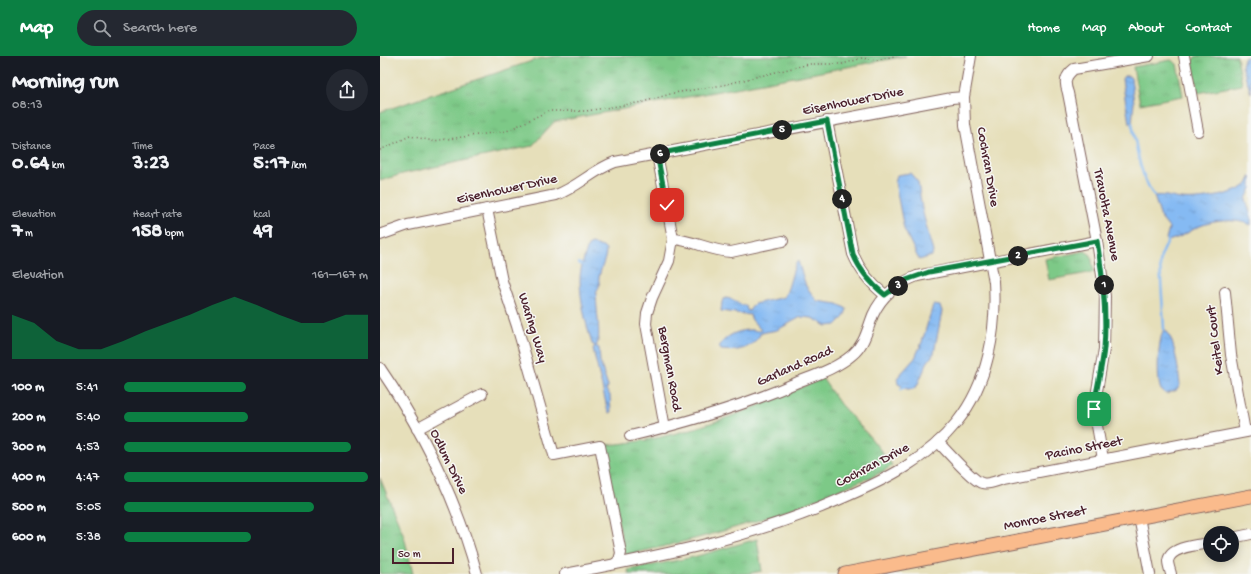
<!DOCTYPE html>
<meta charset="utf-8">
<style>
:root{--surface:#171b24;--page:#242831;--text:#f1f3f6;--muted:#9ea1a6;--accent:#0b8043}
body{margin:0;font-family:"Gochi Hand",sans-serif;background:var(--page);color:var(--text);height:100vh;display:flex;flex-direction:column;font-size:15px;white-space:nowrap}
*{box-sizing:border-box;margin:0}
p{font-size:13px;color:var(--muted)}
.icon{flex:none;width:22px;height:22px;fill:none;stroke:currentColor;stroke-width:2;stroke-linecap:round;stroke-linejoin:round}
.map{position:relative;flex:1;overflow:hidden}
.sheet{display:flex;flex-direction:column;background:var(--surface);width:380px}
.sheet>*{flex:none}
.tools{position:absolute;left:823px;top:470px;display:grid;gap:8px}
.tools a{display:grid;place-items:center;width:36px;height:36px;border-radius:50%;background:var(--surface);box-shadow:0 2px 10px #0003;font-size:20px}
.scale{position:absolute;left:12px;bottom:10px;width:62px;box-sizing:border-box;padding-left:4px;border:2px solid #4a1f2b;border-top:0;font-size:11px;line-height:14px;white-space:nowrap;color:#4a1f2b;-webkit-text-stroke:3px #f6f6f2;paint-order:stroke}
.pin{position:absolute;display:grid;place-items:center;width:34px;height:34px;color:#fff;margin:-17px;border-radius:8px;box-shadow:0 2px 6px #0006}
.km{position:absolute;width:20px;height:20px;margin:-10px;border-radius:50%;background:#222;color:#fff;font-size:11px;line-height:20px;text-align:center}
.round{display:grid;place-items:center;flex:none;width:42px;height:42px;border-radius:21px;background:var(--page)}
.headline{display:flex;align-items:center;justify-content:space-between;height:68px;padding:0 12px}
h1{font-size:22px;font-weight:700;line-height:30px}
.figures{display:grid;grid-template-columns:repeat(3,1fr);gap:6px;height:68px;padding:4px 12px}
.figures div{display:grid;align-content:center}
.figures b{font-size:20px;font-weight:700}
.figures small{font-size:11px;font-weight:400}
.figures p{font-size:11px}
.chart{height:112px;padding:8px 12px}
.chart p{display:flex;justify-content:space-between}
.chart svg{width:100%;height:72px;margin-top:4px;fill:var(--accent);opacity:.7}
ul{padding:0 12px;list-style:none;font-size:13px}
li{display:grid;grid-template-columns:64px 48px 1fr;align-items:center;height:30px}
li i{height:10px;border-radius:5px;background:var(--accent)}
header{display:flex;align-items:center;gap:24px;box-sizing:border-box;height:56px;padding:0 20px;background:var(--accent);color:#fff}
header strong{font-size:19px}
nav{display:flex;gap:22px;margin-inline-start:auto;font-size:14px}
.search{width:280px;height:36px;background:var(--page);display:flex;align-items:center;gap:10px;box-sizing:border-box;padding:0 14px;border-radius:22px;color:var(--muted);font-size:15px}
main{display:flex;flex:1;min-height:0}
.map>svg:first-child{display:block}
.grass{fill:url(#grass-tufts);stroke:#647459}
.water{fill:url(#water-ripples);stroke:#686c8f}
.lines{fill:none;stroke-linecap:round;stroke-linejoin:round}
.stream{stroke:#85baf3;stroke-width:2.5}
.minor-casing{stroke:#81625d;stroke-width:12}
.major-casing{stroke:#81625d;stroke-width:15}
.path{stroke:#81625d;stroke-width:1.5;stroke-dasharray:1 3;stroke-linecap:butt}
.minor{stroke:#fff;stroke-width:10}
.major{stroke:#fabb8c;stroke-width:13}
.route-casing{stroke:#fff;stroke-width:8}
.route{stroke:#0b8043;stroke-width:5}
.labels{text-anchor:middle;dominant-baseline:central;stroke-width:3;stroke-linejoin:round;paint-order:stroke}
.street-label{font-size:14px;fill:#4a1f2b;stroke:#f6f6f2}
</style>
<header>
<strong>Map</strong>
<div class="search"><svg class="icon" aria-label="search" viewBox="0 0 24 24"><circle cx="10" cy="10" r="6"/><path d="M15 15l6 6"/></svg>Search here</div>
<nav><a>Home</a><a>Map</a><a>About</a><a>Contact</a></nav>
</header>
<main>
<section class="sheet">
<div class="headline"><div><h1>Morning run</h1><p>08:13</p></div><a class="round"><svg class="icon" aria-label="share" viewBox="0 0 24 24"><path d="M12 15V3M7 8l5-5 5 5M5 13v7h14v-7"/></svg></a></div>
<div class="figures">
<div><p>Distance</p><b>0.64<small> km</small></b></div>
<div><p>Time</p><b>3:23</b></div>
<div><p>Pace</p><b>5:17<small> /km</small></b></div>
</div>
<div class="figures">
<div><p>Elevation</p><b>7<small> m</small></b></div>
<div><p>Heart rate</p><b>158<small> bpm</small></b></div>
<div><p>kcal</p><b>49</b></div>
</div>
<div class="chart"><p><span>Elevation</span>161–167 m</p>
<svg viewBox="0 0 160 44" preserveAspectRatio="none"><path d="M0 44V17L10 22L20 33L30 38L40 38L50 33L60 27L70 22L80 17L90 11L100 6L110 11L120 17L130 22L140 22L150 17L160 17V44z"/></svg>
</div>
<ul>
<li><b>100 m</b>5:41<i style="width:50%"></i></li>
<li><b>200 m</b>5:40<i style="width:51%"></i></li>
<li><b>300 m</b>4:53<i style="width:93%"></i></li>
<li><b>400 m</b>4:47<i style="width:100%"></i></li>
<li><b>500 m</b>5:05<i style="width:78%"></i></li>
<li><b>600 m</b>5:38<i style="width:52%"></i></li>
</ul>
</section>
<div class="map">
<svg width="871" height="518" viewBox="0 0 871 518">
<defs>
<pattern id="grass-tufts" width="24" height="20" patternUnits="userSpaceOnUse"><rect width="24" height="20" fill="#7dc987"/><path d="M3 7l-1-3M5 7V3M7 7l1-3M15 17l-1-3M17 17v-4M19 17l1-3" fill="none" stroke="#6eac75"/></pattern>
<pattern id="water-ripples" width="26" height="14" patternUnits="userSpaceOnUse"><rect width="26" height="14" fill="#85baf3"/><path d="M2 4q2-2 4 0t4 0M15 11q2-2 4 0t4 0" fill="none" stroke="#749fd0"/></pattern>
</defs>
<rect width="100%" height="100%" fill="#f6f6f2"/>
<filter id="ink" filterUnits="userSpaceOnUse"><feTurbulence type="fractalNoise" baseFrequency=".025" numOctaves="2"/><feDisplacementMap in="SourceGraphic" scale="8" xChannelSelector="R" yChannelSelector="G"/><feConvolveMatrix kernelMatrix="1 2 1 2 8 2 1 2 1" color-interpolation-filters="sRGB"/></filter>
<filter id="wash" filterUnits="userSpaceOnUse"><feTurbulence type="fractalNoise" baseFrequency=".012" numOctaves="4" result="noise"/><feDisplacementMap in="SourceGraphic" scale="16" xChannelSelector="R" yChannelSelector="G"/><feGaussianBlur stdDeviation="0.9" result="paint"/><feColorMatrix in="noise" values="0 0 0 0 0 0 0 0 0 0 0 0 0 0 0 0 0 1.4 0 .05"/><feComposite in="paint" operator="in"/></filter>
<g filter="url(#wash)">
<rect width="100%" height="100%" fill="#e6dfba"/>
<g class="grass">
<path d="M 177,0 L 526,0 L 174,66 L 152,90 L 22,118 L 0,125 L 0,56 L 158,3 Z"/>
<path d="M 816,0 L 857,0 L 862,29 L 818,37 L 812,5 Z"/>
<path d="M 791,4 L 797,8 L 803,40 L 760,48 L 753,11 Z"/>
<path d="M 705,195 L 711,199 L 714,216 L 669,224 L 665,203 Z"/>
<path d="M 442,322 L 460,348 L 490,381 L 512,409 C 501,419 482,424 468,430 C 396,462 322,483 245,499 L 223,389 C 295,386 377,352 442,322 Z"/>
<path d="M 0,422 L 24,480 L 33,518 L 0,518 Z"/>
<path d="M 377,483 L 382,515 L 367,518 L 249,518 L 248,514 L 314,501 Z"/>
</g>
<g class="water">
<path d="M 871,0 L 871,37 L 862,10 L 864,2 Z"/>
<path d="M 744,20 L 749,20 L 751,22 L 754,47 L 752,67 L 749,67 L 742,23 Z"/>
<path d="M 530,117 L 538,126 L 542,153 L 553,196 L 552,200 L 539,204 L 524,173 L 515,126 L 517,119 Z"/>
<path d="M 871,120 L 871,132 L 866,143 L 871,161 L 871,169 C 856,162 831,164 816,172 C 807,177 799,182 788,185 L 786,183 L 789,172 L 781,162 L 774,140 C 785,138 792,142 802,143 C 816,145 857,139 867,128 C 868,126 870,122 871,120 Z"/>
<path d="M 212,188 L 223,191 L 226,194 C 226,204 221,211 219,221 C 218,224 220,227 219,230 C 219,232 217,233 217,235 C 214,245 223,282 216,290 L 219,292 L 220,306 L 228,331 L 226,334 L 230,339 L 231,357 L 228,356 C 223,334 218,315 213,293 L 215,290 L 212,288 C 206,268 200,244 200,223 C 200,212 205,200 208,190 Z"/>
<path d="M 418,205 L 426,230 L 437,245 L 458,248 L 467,253 L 464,261 L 456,269 L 447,270 L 432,262 L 421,261 L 397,274 L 381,277 C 372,293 358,296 341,294 L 339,291 C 344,280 360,273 372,274 C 376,274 377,276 381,274 L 372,264 L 370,259 L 341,255 L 342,246 L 345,242 C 353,242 358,249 366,250 L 367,254 L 369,255 L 374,248 L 404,241 C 410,232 413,208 418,205 Z"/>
<path d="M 553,249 L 560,250 L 562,255 L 554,297 L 547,307 L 537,330 L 533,333 L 527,333 L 518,328 L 517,322 L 535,302 L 542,286 Z"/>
<path d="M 784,273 C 794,278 799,317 800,329 L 797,334 L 786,338 L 781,334 C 776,323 778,283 784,273 Z"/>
</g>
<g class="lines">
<g class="stream">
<path d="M 752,67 C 757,94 759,117 774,140"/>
<path d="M 199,207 L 202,209"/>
<path d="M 784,273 L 780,208 L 781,200 L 788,185"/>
<path d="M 521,333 L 524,331"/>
</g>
</g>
</g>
<g filter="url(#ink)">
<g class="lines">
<g class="minor-casing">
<g id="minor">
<path d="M 804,0 L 818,75"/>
<path d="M 447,65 L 473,198 C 480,215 490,227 505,239"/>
<path d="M 277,98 L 293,183 L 289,205 L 272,242 L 267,257 L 266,268 L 285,372"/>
<path d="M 107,153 L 122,225 L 137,270 L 174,399 L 220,390 L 241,497 L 239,504 L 235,508"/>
<path d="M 0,179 L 28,169 L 176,139 C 198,131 213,114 235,106 L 572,42 L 584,41"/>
<path d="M 293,183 C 313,184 330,195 351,196 L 403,185"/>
<path d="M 845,236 L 851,299 L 865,376"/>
<path d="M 0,312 C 43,375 77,445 97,518"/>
<path d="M 37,373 L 102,338"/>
<path d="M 250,380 C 308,366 364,350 418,326 C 436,319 457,312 472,299 C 485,288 487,274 493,259 C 502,239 517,228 537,220 L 717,185"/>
<path d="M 558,386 C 566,394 593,425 602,427 C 609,429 616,425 623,423 L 871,375"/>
<path d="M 723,403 L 714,353 L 724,293 L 725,240 L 717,185 L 688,37 C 684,26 685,20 694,13 L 769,0"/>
<path d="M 759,461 L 770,518"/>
<path d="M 852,482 L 871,478"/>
<path d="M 185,518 C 283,499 373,482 465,441 C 507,423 547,403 577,366 C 608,327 617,275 614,226 L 585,69 L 584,41 L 591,0"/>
<path d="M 791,518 C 790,514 788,509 788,505 C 790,490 819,489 830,487"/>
</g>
</g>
<g class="major-casing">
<path id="major" d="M 465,518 L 871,440"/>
</g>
<path class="path" d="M 0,94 L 30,80 L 53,85 L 127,75 L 168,55 L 206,55 L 263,46 L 294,37 L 343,29 L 429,8 L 463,8 L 482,2 L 497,4 L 515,0"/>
<use href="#minor" class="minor"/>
<use href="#major" class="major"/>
</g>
</g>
<g class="lines" filter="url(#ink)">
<g class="route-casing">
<path id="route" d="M 287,149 L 277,98 L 447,65 L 473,198 C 480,215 490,227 505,239 L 526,224 L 549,216 L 717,185 C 723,221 727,255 724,292 C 722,313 716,333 714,353"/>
</g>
<use href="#route" class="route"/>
</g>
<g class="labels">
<g class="street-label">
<text transform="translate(473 46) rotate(-11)">Eisenhower Drive</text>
<text transform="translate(607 111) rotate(80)">Cochran Drive</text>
<text transform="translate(127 134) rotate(-12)">Eisenhower Drive</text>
<text transform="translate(726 159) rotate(79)">Travolta Avenue</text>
<text transform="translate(152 272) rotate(73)">Waring Way</text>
<text transform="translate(836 284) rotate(-97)">Keitel Court</text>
<text transform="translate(415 311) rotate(-24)">Garland Road</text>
<text transform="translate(289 313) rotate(80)">Bergman Road</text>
<text transform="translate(704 393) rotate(-11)">Pacino Street</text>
<text transform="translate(68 406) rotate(64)">Odlum Drive</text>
<text transform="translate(493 410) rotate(-28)">Cochran Drive</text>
<text transform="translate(665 463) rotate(-11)">Monroe Street</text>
</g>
</g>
</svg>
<div class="tools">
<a><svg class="icon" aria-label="locate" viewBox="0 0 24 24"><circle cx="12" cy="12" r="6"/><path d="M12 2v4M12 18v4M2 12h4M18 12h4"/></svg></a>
</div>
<div class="scale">50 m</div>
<div class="pin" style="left:714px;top:353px;background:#1e9e55"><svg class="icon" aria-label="arrive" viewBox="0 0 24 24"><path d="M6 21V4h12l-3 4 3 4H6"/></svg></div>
<div class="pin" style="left:287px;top:149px;background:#d93025"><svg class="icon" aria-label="check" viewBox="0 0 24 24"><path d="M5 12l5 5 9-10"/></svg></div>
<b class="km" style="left:724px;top:229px">1</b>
<b class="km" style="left:638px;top:200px">2</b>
<b class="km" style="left:518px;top:230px">3</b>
<b class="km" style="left:462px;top:143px">4</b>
<b class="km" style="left:402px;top:74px">5</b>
<b class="km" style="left:280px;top:98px">6</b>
</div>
</main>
